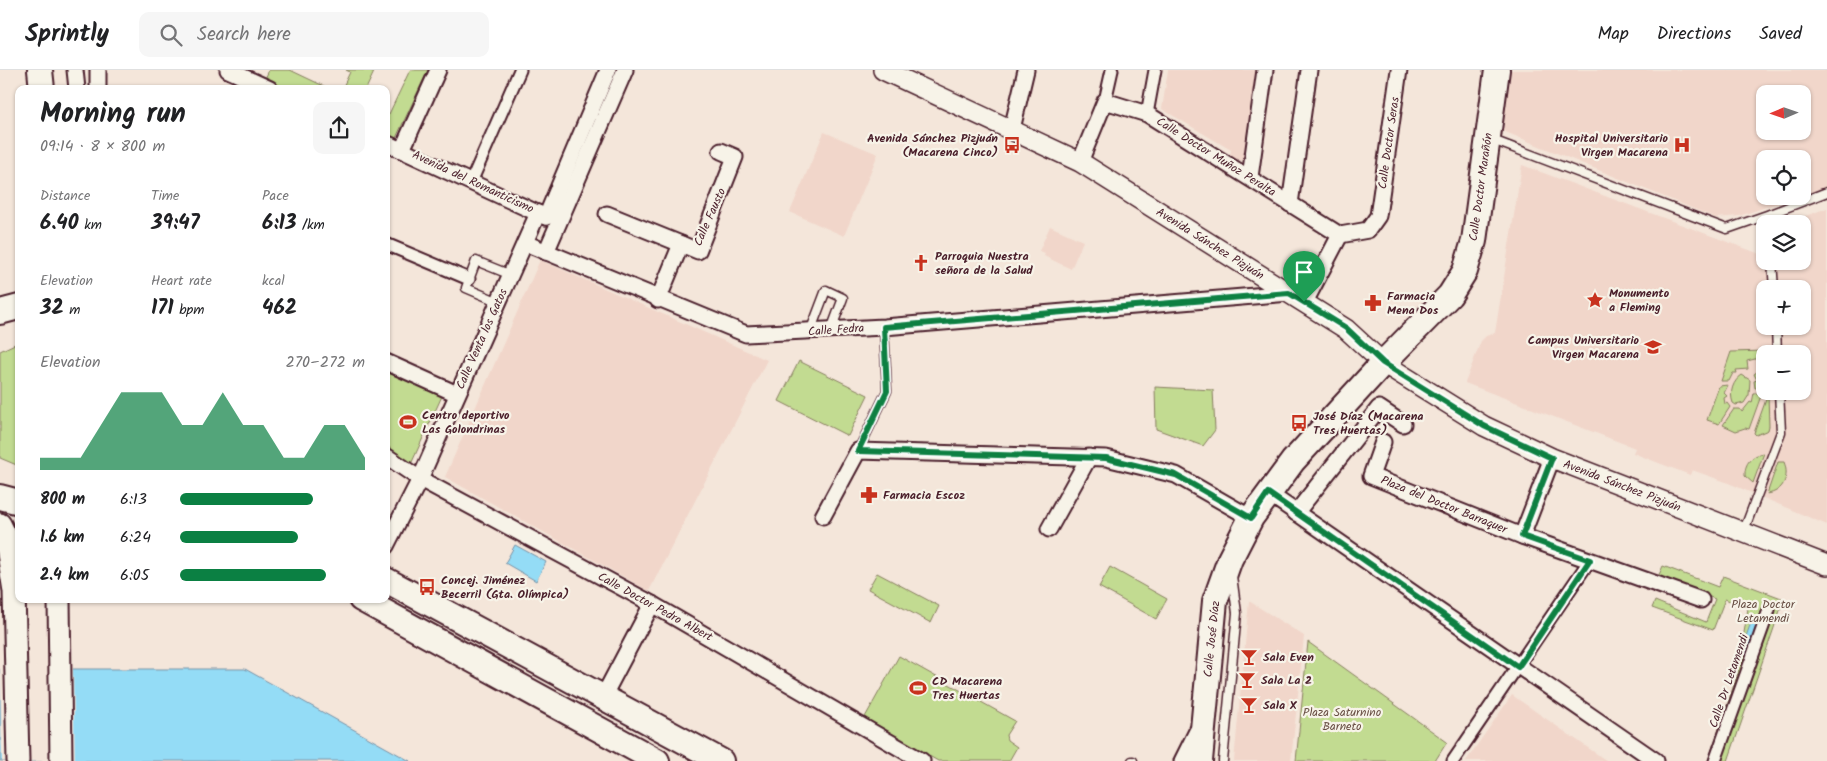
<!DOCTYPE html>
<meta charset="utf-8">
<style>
:root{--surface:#fff;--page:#f6f6f6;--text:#202124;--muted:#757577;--line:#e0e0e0;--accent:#0b8043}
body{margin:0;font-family:Kalam,sans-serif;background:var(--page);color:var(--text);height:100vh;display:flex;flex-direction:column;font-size:19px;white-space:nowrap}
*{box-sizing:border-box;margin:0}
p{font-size:16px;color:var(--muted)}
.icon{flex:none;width:28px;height:28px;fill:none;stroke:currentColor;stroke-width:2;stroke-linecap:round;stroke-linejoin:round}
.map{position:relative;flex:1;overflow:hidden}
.side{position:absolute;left:15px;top:15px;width:375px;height:518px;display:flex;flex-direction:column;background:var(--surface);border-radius:10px;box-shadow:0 1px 4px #0004}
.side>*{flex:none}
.needle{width:32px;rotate:268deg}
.buttons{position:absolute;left:1756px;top:15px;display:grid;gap:10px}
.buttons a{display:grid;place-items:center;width:55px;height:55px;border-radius:10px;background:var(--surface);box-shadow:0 1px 4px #0004;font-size:25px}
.pin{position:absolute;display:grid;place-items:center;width:42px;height:42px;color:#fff;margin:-51px -21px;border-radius:50% 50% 50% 0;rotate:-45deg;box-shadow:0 0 5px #0007}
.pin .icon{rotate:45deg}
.round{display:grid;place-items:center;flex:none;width:52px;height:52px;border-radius:10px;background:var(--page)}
.head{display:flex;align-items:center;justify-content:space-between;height:85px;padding:0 25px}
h1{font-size:28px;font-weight:700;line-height:38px}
.stats{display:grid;grid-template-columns:repeat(3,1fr);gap:8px;height:85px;padding:5px 25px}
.stats div{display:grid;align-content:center}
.stats b{font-size:21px;font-weight:700}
.stats small{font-size:14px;font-weight:400}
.stats p{font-size:14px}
.chart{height:140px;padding:10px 25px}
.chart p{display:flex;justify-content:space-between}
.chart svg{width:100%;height:90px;margin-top:5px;fill:var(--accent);opacity:.7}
ul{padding:0 25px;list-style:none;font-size:16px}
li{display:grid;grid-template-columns:80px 60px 1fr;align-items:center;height:38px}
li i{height:12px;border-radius:6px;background:var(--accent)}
header{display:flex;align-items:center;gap:30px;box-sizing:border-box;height:70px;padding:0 25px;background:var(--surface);border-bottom:1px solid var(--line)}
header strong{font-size:24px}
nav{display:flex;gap:28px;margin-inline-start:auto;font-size:18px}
.search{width:350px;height:45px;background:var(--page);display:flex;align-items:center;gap:12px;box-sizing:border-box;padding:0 18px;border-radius:10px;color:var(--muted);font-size:19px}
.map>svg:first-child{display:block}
.built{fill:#f1d6ca;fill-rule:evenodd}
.green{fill:#c2db91;stroke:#867d5e}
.water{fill:#94dcf6;stroke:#7690a5}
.pier{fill:#f4e6da}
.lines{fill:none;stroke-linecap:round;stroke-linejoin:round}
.service-casing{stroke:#4a1f2b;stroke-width:11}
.pedestrian-casing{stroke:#4a1f2b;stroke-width:15}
.minor-casing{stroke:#4a1f2b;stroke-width:19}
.tertiary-casing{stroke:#4a1f2b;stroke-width:22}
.secondary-casing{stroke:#4a1f2b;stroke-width:25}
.primary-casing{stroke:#4a1f2b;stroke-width:28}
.service{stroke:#f7f3e8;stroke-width:8}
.pedestrian{stroke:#f7f3e8;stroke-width:11}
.minor{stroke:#f7f3e8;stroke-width:15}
.tertiary{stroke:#f7f3e8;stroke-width:19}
.secondary{stroke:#f7f3e8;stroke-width:21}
.primary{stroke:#f7f3e8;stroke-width:24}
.route-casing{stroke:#fff;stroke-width:10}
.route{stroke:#0b8043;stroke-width:6}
.labels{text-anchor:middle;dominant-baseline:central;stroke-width:4.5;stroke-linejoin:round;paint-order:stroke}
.poi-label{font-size:12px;font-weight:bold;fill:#4a1f2b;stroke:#f7f3e8;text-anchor:start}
.street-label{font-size:12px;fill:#4a1f2b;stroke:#f7f3e8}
.park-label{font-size:12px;fill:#684e44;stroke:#f7f3e8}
</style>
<header>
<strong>Sprintly</strong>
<div class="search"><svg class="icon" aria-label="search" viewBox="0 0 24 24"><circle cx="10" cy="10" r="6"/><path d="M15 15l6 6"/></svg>Search here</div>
<nav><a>Map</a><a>Directions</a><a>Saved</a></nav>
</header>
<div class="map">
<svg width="1827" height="691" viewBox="0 0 1827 691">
<rect width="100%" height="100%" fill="#f4e6da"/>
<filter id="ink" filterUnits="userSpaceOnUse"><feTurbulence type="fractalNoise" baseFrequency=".02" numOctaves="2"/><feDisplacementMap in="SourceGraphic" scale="10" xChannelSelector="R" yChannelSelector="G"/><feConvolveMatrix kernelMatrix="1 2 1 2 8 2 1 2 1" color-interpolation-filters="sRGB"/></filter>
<g filter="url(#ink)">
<g class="built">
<path d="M 1168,0 L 1260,0 L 1247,91 L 1229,89 L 1231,80 L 1162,39 Z"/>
<path d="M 1510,0 L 1827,0 L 1827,117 L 1803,125 L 1802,89 L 1765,89 L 1765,126 L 1800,126 L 1739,146 L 1716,148 L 1503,61 ZM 1765,24 L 1802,24 L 1802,61 L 1765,61 Z"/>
<path d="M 824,62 L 878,84 L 844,166 L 790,142 Z"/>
<path d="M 1522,95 L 1760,184 L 1761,166 L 1765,166 L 1765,191 L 1802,191 L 1802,154 L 1784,154 L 1827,138 L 1827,455 L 1726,412 L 1692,400 L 1690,405 L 1633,383 L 1635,378 L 1465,313 L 1481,271 L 1486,266 L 1495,263 ZM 1765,219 L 1802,219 L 1802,256 L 1765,256 ZM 1765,284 L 1802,284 L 1802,321 L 1765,321 Z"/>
<path d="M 1050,156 L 1083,171 L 1071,199 L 1044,186 L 1045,183 L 1039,181 Z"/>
<path d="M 540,190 L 767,290 L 649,521 L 445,407 Z"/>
<path d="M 1249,531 L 1304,566 L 1291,691 L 1234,691 Z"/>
<path d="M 1512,625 L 1607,691 L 1466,691 Z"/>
</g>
<g class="green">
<path d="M 269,0 L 290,0 L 330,19 L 285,19 L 265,9 Z"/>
<path d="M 346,0 L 369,0 L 374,2 L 366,19 L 342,19 L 350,2 Z"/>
<path d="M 410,0 L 428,0 L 395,70 L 386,66 L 386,43 L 389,44 Z"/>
<path d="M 19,272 L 19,396 L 0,388 L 0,281 Z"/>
<path d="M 1765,281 L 1765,290 L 1759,288 L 1747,291 L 1748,299 L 1736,300 L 1737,303 L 1733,303 L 1729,311 L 1721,311 L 1731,282 Z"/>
<path d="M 799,291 L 868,325 L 848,366 L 779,331 Z"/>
<path d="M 1765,296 L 1763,317 L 1755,318 L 1754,311 L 1757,310 L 1754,304 Z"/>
<path d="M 386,301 L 442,326 L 412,392 L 408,392 L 386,378 Z"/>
<path d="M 1742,305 L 1750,310 L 1749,325 L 1744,333 L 1736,335 L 1733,333 C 1729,322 1733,311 1742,305 Z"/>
<path d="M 1728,315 L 1724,323 L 1727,326 L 1724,328 L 1725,334 L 1727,333 L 1730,337 L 1719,354 L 1707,350 L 1719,316 Z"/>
<path d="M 1155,317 L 1213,320 L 1215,360 L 1203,376 L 1156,359 Z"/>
<path d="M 1754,323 L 1762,323 L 1749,359 L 1745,358 L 1736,361 L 1723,355 L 1734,339 L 1740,339 L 1742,342 L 1750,332 L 1752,333 Z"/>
<path d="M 1768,324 L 1769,356 L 1768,360 L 1756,365 L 1754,363 Z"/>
<path d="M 1764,383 L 1753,413 L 1745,406 C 1744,393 1752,385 1764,383 Z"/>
<path d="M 1778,392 L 1784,392 C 1790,407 1783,422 1767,424 Z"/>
<path d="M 1663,496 L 1718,517 L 1723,506 L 1784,529 L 1728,691 L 1708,691 L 1737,606 L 1748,538 L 1725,529 L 1713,560 L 1652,538 L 1655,531 L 1706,552 L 1715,529 L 1658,507 Z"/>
<path d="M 1110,497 L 1167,529 L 1156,549 L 1099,517 Z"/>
<path d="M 877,503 L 939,536 L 931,553 L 868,519 Z"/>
<path d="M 1308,572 L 1447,672 L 1435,691 L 1296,691 Z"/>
<path d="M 899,586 L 1015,651 L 1006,665 L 1007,670 L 1017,677 L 1009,691 L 938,691 L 864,649 Z"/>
</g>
<g class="water">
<path d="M 515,475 L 546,492 L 536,511 L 505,493 Z"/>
<path d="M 1753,547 L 1767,551 L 1754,587 L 1740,583 Z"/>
<path d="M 0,599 L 245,599 L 410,691 L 0,691 Z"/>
</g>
<path class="pier" d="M 0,597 L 73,597 L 75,691 L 2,691 Z"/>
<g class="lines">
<g class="service-casing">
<g id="service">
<path d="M 1490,69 L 1727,159 L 1770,144 L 1770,154"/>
<path d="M 1770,144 L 1827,122"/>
<path d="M 1772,191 L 1774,219"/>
<path d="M 499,232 L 466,218 L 476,191 L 511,205"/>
<path d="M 1776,256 L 1777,284"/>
<path d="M 810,262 L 826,220 L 843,228 L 831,260"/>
<path d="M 858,381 L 887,321 L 884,257"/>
<path d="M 1743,463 L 1781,362 L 1779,321"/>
<path d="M 1132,691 L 1133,691"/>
<path d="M 1223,691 L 1237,543 L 1232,506"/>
</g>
</g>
<g class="pedestrian-casing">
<g id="pedestrian">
<path d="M 1105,31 L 1112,0"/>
<path d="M 1147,44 L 1155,0"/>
<path d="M 471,112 L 520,0"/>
<path d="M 386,174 L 469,209"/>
<path d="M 1453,691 L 1590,490"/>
<path d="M 1715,691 L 1769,540"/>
</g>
</g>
<g class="minor-casing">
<g id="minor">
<path d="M 75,0 L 77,19"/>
<path d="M 98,0 L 98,19"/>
<path d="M 228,0 L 270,19"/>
<path d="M 1012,59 L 1026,0"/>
<path d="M 386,73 L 546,147"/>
<path d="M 402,80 L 438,0"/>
<path d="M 1080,92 L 1105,31 L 1147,44 L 1340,165 L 1368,160 L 1378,146 L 1399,0"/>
<path d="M 1250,107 L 1265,0"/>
<path d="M 1290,134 L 1309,0"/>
<path d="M 607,144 L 681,174"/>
<path d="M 546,147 L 608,0"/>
<path d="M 525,173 L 746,264 L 884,257 L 1289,223"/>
<path d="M 546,182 L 625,0"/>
<path d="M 658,230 L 681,174 L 698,181 L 735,87 L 721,81"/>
<path d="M 1305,232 L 1340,165"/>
<path d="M 386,292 L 457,324"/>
<path d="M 1383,372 L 1371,406 L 1522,466 L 1701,530"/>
<path d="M 386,386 L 420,409 L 643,529 L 922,691"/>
<path d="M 1268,423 L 1656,691"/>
<path d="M 1296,443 L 1379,338 L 1403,354"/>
<path d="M 823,446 L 858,381 L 1106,388 L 1176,405 L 1251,448"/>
<path d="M 1049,459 L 1089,387"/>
<path d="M 1522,466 L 1552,388"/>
<path d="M 386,476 L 420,409 L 538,143"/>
<path d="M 603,627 L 652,534"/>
<path d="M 1182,691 L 1197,661"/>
</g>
</g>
<g class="tertiary-casing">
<path id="tertiary" d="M 883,0 L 1080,92 L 1346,259 L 1383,293 L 1484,356 L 1552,388 L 1827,495"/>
</g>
<g class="secondary-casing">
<g id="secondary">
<path d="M 0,454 L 5,464 L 14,521 L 18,691"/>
<path d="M 59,529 L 61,691"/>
</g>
</g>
<g class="primary-casing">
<g id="primary">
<path d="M 40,0 L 42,19"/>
<path d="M 0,242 L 19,237"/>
<path d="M 0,427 L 19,432"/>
<path d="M 386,510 L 721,691"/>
<path d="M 361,529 L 657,691"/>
<path d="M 1200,691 L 1215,531 L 1230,489 L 1251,448 L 1293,391 L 1383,293 L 1450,225 L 1465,201 L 1474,171 L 1497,0"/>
</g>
</g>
<use href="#service" class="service"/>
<use href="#pedestrian" class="pedestrian"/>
<use href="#minor" class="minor"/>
<use href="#tertiary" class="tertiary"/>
<use href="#secondary" class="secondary"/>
<use href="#primary" class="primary"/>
</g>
</g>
<g class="lines" filter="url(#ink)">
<g class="route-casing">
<path id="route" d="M 1289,223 L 1346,258 L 1383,293 L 1484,356 L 1552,388 L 1522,466 L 1590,490 L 1518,597 L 1268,423 L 1251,448 L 1176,405 L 1106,388 L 858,381 L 887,321 L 884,257 Z"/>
</g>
<use href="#route" class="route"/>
</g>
<defs>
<g id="bus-bare" transform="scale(1.35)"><path d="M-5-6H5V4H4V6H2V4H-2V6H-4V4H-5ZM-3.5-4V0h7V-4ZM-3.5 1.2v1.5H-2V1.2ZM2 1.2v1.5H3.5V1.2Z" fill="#c8321e" stroke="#f7f3e8" stroke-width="2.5" paint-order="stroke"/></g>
<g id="hospital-bare" transform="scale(1.35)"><path d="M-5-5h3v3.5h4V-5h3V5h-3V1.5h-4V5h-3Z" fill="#c8321e" stroke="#f7f3e8" stroke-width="2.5" paint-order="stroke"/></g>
<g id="church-bare" transform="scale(1.35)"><path d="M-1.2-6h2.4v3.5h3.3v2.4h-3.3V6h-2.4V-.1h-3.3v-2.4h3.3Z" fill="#c8321e" stroke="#f7f3e8" stroke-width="2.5" paint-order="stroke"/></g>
<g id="sight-bare" transform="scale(1.35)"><path d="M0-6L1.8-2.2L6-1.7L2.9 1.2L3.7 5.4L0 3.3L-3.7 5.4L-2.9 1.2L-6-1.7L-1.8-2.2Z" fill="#c8321e" stroke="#f7f3e8" stroke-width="2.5" paint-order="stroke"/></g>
<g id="pharmacy-bare" transform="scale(1.35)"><path d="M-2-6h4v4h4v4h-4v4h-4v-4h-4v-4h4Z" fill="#c8321e" stroke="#f7f3e8" stroke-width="2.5" paint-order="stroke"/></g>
<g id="university-bare" transform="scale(1.35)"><path d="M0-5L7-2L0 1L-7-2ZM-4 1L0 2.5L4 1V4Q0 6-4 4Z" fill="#c8321e" stroke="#f7f3e8" stroke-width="2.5" paint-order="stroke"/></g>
<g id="stadium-bare" transform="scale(1.35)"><path d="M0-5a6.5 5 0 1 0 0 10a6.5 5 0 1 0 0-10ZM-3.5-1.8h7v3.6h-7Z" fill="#c8321e" stroke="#f7f3e8" stroke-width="2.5" paint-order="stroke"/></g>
<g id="bar-bare" transform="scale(1.35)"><path d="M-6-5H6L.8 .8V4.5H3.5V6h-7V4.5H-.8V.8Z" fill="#c8321e" stroke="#f7f3e8" stroke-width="2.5" paint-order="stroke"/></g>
</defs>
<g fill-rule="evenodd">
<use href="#bus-bare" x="1012" y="75"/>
<use href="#hospital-bare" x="1682" y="75"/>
<use href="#church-bare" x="921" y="193"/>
<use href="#sight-bare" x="1595" y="230"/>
<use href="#pharmacy-bare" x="1373" y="233"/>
<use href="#university-bare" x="1653" y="277"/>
<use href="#stadium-bare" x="408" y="352"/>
<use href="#bus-bare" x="1299" y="353"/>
<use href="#pharmacy-bare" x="869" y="425"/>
<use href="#bus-bare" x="427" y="517"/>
<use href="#bar-bare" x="1249" y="587"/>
<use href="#bar-bare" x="1247" y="610"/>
<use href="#stadium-bare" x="918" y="618"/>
<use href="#bar-bare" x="1249" y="635"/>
</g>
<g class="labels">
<g class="poi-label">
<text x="998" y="68" text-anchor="end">Avenida Sánchez Pizjuán<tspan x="998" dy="14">(Macarena Cinco)</tspan></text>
<text x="1668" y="68" text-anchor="end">Hospital Universitario<tspan x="1668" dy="14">Virgen Macarena</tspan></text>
<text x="935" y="186">Parroquia Nuestra<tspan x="935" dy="14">señora de la Salud</tspan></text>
<text x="1609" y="223">Monumento<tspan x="1609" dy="14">a Fleming</tspan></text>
<text x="1387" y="226">Farmacia<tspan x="1387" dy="14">Mena Dos</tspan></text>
<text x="1639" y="270" text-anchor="end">Campus Universitario<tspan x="1639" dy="14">Virgen Macarena</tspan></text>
<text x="422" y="345">Centro deportivo<tspan x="422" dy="14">Las Golondrinas</tspan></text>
<text x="1313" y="346">José Díaz (Macarena<tspan x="1313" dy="14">Tres Huertas)</tspan></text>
<text x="883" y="425">Farmacia Escoz</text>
<text x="441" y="510">Concej. Jiménez<tspan x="441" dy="14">Becerril (Gta. Olímpica)</tspan></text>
<text x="1263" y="587">Sala Even</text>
<text x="1261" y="610">Sala La 2</text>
<text x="932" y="611">CD Macarena<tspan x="932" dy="14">Tres Huertas</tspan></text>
<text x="1263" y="635">Sala X</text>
</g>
<g class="street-label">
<text transform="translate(1389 73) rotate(-82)">Calle Doctor Seras</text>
<text transform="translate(1216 87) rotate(32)">Calle Doctor Muñoz Peralta</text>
<text transform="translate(473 112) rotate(25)">Avenida del Romanticismo</text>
<text transform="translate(1481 117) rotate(-82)">Calle Doctor Marañón</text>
<text transform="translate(710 147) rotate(-66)">Calle Fausto</text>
<text transform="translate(1210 174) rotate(32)">Avenida Sánchez Pizjuán</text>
<text transform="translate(836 260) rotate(-4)">Calle Fedra</text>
<text transform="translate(482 269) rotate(-66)">Calle Venta los Gatos</text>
<text transform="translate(1622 416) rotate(21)">Avenida Sánchez Pizjuán</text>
<text transform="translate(1444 435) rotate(22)">Plaza del Doctor Barraquer</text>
<text transform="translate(655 537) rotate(29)">Calle Doctor Pedro Albert</text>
<text transform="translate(1212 569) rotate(-84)">Calle José Díaz</text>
<text transform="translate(1729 611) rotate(-71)">Calle Dr Letamendi</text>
</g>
<g class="park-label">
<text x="1763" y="534">Plaza Doctor<tspan x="1763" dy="14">Letamendi</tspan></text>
<text x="1342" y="642">Plaza Saturnino<tspan x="1342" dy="14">Barneto</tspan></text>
</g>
</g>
</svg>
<div class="buttons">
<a><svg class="needle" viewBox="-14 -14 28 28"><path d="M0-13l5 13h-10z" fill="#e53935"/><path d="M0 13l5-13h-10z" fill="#757577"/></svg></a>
<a><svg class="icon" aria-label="locate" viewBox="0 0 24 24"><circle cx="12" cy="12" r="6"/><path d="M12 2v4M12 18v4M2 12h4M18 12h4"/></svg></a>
<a><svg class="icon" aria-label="layers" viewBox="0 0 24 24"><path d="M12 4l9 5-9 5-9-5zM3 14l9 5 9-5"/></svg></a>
<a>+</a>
<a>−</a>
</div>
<div class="pin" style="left:1304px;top:232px;background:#1e9e55"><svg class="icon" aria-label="arrive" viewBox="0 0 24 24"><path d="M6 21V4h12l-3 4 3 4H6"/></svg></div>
<section class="side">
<div class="head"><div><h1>Morning run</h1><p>09:14 · 8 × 800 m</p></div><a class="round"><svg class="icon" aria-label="share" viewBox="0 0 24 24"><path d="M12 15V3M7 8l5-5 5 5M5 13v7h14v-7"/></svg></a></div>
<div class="stats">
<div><p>Distance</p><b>6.40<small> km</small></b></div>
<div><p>Time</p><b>39:47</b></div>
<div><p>Pace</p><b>6:13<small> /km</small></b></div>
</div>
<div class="stats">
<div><p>Elevation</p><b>32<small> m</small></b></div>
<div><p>Heart rate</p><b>171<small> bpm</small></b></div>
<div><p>kcal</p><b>462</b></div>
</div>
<div class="chart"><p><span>Elevation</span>270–272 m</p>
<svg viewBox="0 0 160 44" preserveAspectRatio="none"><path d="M0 44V38L10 38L20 38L30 22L40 6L50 6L60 6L70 22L80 22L90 6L100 22L110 22L120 38L130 38L140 22L150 22L160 38V44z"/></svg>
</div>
<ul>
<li><b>800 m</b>6:13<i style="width:72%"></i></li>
<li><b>1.6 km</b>6:24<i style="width:64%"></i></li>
<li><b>2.4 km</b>6:05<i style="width:79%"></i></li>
</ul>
</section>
</div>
